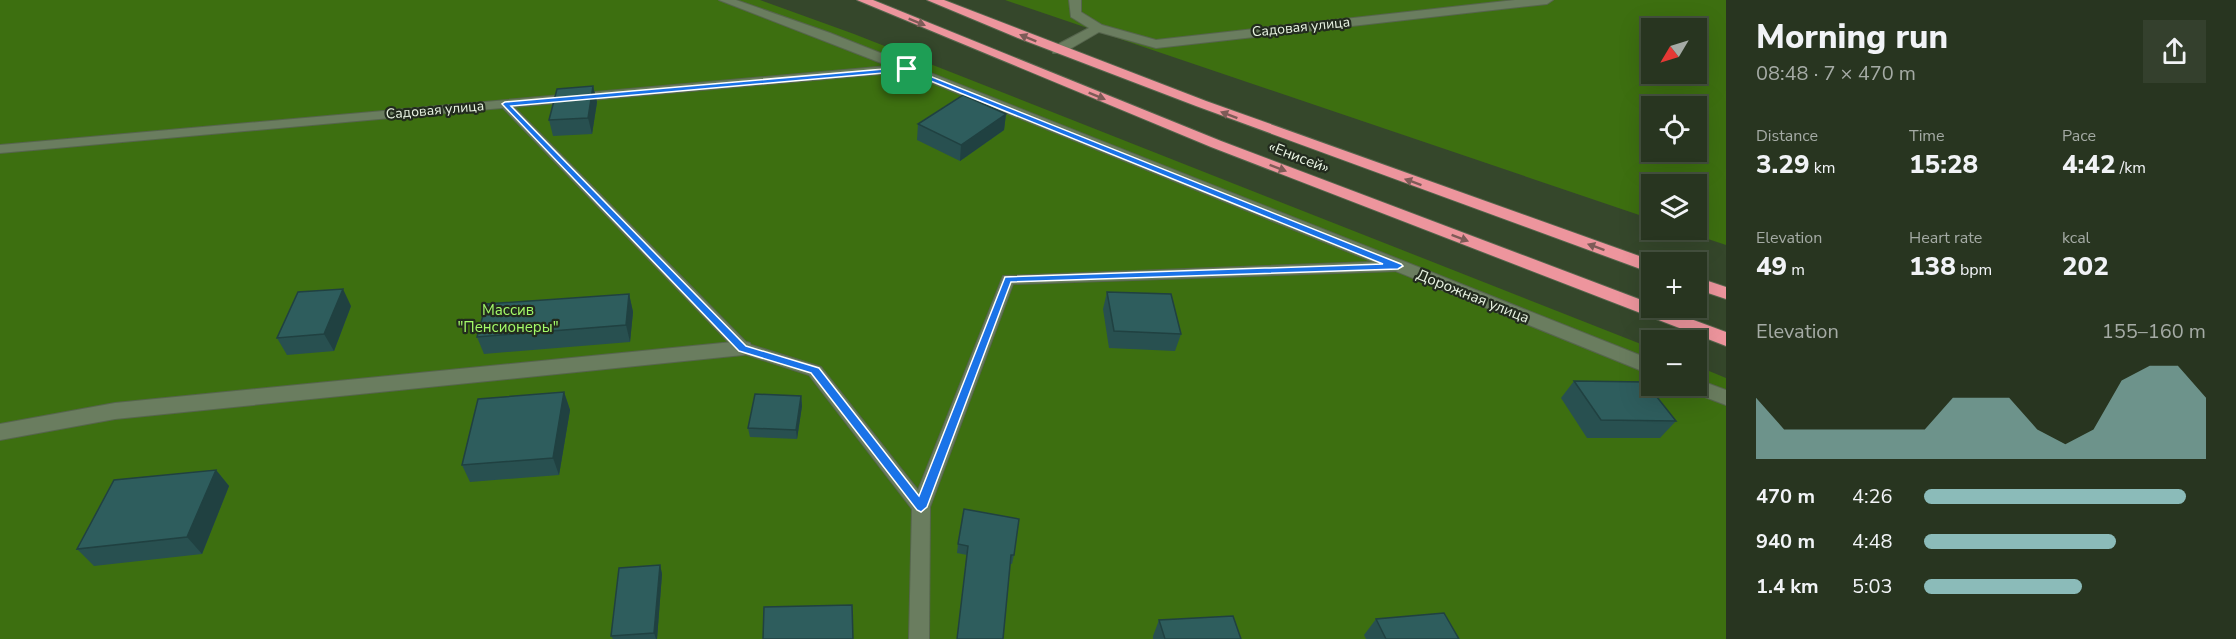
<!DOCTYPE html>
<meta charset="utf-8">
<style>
:root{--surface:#283520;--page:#34402d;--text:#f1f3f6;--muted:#a5aba5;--line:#44503e;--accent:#8bbbb9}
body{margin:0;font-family:"Nunito Sans",sans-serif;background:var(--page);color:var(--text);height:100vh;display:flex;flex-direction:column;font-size:22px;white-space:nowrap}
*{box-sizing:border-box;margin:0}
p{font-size:20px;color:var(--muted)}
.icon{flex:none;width:33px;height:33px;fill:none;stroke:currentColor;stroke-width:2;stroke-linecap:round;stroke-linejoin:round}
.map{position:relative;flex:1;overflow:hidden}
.sheet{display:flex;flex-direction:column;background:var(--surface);width:510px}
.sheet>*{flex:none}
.needle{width:39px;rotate:232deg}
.tools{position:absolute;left:1641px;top:18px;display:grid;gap:12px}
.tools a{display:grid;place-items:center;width:66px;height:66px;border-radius:0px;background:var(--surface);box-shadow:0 6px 24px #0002,0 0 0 2px var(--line);font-size:30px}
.pin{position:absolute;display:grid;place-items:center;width:51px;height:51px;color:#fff;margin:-26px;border-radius:12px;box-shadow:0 3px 9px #0006}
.round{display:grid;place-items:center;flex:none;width:63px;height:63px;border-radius:0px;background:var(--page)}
.overview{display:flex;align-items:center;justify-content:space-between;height:102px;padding:0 30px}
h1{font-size:33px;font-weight:800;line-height:45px}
.metrics{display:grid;grid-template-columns:repeat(3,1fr);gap:9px;height:102px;padding:6px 30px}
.metrics div{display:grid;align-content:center}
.metrics b{font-size:26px;font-weight:800}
.metrics small{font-size:16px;font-weight:400}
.metrics p{font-size:16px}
.chart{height:168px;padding:12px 30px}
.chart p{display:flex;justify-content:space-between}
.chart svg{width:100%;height:108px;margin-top:6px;fill:var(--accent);opacity:.7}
ul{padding:0 30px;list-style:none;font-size:20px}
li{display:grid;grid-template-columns:96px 72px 1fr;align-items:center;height:45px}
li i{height:15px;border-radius:8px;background:var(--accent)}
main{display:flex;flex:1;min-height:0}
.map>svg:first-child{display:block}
.green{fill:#3d6f10;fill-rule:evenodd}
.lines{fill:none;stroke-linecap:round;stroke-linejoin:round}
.lane-casing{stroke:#56654d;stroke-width:2}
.street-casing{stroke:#56654d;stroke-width:2}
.highway-casing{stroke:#56654d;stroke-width:2}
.lane{fill:#6a7d5f;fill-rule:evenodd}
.street{fill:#6a7d5f;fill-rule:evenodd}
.highway{fill:#ed959d;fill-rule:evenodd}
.wall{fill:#285050}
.shaded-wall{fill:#204141}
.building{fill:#2e5d5d;stroke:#204141;stroke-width:1.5}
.oneway{fill:#7d5b57}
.route{fill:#1a73e8;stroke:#fff;stroke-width:1.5;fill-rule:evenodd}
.labels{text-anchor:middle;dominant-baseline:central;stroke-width:4.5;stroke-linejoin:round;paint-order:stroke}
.far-street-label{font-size:14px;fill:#e9f4e3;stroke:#222b1e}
.street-label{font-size:15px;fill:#e9f4e3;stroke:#222b1e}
.park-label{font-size:15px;fill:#a4fb69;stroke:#222b1e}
</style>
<main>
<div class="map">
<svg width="1726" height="639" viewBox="0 0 1726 639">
<rect width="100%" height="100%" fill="#35472b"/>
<g class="green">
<path d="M 0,0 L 760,0 L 854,34 L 1651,348 L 1652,386 L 1696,386 L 1697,366 L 1726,378 L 1726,639 L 0,639 Z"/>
<path d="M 1005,0 L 1726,0 L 1726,245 L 1681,230 L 1696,230 L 1696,184 L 1652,184 L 1651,219 ZM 1652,28 L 1696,28 L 1696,74 L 1652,74 ZM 1652,106 L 1696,106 L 1696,152 L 1652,152 Z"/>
</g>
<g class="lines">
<g class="lane-casing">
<path id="lane" d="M 505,101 L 509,102 L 748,344 L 821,367 L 918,490 L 1003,276 L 1398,261 L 1405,266 L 1398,271 L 1013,284 L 930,507 L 929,639 L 909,639 L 912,509 L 809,375 L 738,352 L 501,106 L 499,104 Z"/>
</g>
<g class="street-casing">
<g id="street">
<path d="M 719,0 L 736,0 L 830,33 L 1652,360 L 1652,375 L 905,72 L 0,153 L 0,145 L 889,66 Z"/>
<path d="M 1069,0 L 1081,0 L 1081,12 L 1102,25 L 1156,40 L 1515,0 L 1553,0 L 1547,4 L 1156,48 L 1099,32 L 1063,53 L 1053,53 L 1052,50 L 1053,47 L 1089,28 L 1071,17 Z"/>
<path d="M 743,341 L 750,343 L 752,348 L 750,353 L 743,355 L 115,419 L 0,440 L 0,424 L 115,403 Z"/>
<path d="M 1696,379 L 1726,390 L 1726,405 L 1689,391 L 1687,386 L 1696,386 Z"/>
</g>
</g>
<g class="highway-casing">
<g id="highway">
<path d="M 857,0 L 873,0 L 1221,141 L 1652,304 L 1652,308 L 1661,308 L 1726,332 L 1726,346 L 1211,147 Z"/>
<path d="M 927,0 L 944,0 L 1206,101 L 1656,262 L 1652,262 L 1652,272 L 1646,271 L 1196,106 L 1018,38 Z"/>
<path d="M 1696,277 L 1726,287 L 1726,299 L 1696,289 Z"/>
</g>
</g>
<use href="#lane" class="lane"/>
<use href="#street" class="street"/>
<use href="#highway" class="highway"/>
</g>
<g class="wall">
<path d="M 593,86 L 597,102 L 592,134 L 553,136 L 549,120 Z"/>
<path d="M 1006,114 L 1004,130 L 960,161 L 917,140 L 918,124 Z"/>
<path d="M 1107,292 L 1181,334 L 1175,351 L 1109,348 L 1103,309 Z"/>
<path d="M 629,294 L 633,312 L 630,342 L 484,354 L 477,337 Z"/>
<path d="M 351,306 L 334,351 L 287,355 L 277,338 Z"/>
<path d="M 1574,381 L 1676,421 L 1660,438 L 1587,438 L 1561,398 Z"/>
<path d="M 564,392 L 570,410 L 559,475 L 470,482 L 462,465 Z"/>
<path d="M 801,396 L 802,406 L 797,439 L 750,437 L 748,428 Z"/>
<path d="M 216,470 L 229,486 L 202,554 L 94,566 L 77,549 Z"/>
<path d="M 958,544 L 1014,555 L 1012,564 L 957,553 Z"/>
<path d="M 660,565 L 662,574 L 657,639 L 613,639 L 611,636 Z"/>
<path d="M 1376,619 L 1459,639 L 1366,639 L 1364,635 Z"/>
<path d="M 1159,620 L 1241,639 L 1153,639 L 1153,636 Z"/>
</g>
<g class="shaded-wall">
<path d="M 593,86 L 597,102 L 592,134 L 588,118 Z"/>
<path d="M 1006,114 L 1004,130 L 960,161 L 961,145 Z"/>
<path d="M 343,289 L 351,306 L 334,351 L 324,334 Z"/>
<path d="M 629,294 L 633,312 L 630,342 L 626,325 Z"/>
<path d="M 564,392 L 570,410 L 559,475 L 553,458 Z"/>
<path d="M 801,396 L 802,406 L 797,439 L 796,430 Z"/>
<path d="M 216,470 L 229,486 L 202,554 L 187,537 Z"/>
<path d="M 660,565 L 662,574 L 657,639 L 656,639 L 654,633 Z"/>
</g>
<g class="building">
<path d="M 593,86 L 588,118 L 549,120 L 557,89 Z"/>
<path d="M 963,95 L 1006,114 L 961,145 L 918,124 Z"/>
<path d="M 343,289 L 324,334 L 277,338 L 298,292 Z"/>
<path d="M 1107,292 L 1171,294 L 1181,334 L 1114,331 Z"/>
<path d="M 629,294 L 626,325 L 477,337 L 486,304 Z"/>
<path d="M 1574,381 L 1645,382 L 1676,421 L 1601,420 Z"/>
<path d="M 564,392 L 553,458 L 462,465 L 478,399 Z"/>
<path d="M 755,394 L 801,396 L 796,430 L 748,428 Z"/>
<path d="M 216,470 L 187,537 L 77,549 L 114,480 Z"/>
<path d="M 964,509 L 1019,519 L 1014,555 L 1011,555 L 1003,639 L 957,639 L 968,546 L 958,544 Z"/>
<path d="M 660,565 L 654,633 L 611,636 L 619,568 Z"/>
<path d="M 852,605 L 853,639 L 763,639 L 764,607 Z"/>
<path d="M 1444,613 L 1459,639 L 1386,639 L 1376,619 Z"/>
<path d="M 1233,616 L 1241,639 L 1165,639 L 1159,620 Z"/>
</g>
<defs><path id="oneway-solid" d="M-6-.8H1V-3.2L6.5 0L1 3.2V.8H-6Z" transform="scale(1.5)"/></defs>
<g class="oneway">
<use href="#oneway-solid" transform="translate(917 22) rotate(22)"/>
<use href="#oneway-solid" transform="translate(1028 38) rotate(-158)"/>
<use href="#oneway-solid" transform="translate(1097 96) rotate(22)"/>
<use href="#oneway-solid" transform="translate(1229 115) rotate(-159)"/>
<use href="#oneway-solid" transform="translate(1278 168) rotate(21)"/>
<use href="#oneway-solid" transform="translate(1413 182) rotate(-160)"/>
<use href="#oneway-solid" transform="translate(1460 238) rotate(21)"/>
<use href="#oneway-solid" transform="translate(1596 247) rotate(-160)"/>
</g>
<path class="route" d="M 907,67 L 1401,264 L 1403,266 L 1398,269 L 1011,282 L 927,507 L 921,512 L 917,510 L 811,373 L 739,351 L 502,104 L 505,102 ZM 906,71 L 1383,264 L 1005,277 L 919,496 L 819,368 L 746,346 L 511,106 Z"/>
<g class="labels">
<g class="far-street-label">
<text transform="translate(1301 27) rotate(-6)">Садовая улица</text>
<text transform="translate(435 110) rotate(-5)">Садовая улица</text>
</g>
<g class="street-label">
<text transform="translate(1299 157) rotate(21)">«Енисей»</text>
<text transform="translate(1473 296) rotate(22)">Дорожная улица</text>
</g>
<g class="park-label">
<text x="508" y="310">Массив<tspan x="508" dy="17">"Пенсионеры"</tspan></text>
</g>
</g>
</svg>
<div class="tools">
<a><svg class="needle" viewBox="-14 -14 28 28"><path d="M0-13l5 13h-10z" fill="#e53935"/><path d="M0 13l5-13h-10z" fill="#a5aba5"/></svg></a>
<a><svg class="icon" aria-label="locate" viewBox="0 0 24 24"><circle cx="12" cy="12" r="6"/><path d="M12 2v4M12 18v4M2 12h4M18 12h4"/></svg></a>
<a><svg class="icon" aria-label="layers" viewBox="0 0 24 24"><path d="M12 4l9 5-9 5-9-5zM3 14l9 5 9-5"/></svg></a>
<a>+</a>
<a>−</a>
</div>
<div class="pin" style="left:907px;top:69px;background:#1e9e55"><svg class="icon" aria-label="arrive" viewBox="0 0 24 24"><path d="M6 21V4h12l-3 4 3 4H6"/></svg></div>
</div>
<section class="sheet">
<div class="overview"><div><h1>Morning run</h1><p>08:48 · 7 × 470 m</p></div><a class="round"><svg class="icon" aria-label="share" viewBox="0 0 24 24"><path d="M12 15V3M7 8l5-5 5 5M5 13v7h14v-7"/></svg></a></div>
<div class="metrics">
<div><p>Distance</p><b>3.29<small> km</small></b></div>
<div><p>Time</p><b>15:28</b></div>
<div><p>Pace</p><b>4:42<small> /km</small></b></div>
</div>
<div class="metrics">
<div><p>Elevation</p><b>49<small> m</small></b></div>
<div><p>Heart rate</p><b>138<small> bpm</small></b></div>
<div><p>kcal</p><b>202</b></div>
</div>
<div class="chart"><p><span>Elevation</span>155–160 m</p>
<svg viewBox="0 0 160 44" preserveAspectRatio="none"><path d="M0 44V19L10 32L20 32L30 32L40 32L50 32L60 32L70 19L80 19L90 19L100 32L110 38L120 32L130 12L140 6L150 6L160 19V44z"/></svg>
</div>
<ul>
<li><b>470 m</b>4:26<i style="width:93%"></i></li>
<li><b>940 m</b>4:48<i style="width:68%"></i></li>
<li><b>1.4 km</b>5:03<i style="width:56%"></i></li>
</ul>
</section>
</main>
